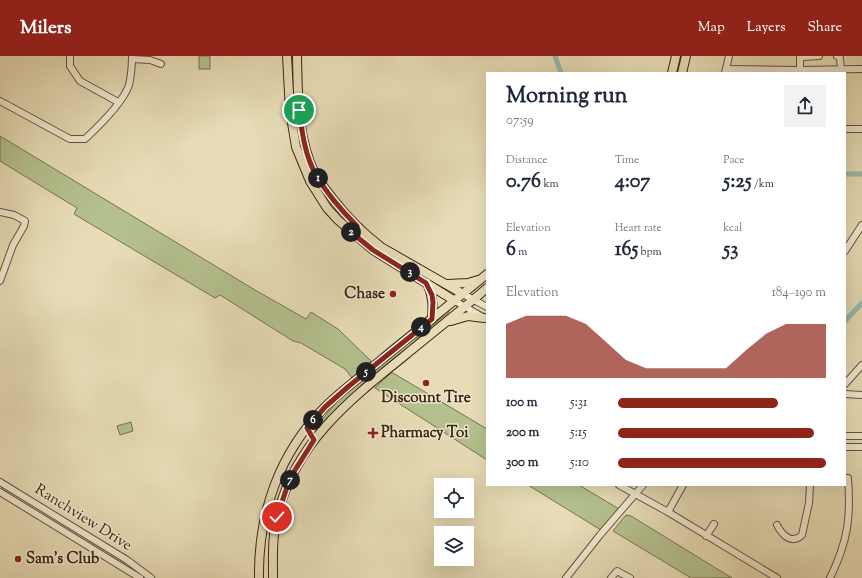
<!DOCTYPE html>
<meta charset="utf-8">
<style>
:root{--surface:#fff;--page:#f2f2f3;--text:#1f2937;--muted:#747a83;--accent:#8f2418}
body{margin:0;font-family:"Sorts Mill Goudy",serif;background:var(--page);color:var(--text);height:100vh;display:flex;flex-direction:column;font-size:15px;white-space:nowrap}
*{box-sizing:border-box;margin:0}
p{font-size:13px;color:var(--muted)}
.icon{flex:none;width:22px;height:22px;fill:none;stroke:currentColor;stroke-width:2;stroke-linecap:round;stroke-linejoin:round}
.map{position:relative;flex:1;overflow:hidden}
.panel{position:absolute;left:486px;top:16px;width:360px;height:414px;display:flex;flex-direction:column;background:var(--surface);border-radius:0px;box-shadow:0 4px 16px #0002}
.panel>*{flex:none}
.controls{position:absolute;left:434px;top:422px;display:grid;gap:8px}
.controls a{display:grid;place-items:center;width:40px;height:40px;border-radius:0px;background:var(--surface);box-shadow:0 4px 16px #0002;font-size:20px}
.pin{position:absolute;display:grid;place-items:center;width:34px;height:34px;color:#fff;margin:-17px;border:2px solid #fff;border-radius:50%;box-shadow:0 1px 4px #0007}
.km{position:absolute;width:20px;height:20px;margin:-10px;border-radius:50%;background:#222;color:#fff;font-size:11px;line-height:20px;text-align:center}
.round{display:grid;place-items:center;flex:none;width:42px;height:42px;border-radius:0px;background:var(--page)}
.headline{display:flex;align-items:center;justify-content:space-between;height:68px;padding:0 20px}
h1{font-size:22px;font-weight:700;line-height:30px}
.figures{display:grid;grid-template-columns:repeat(3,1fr);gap:6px;height:68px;padding:4px 20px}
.figures div{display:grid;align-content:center}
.figures b{font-size:20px;font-weight:700}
.figures small{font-size:11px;font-weight:400}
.figures p{font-size:11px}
.chart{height:112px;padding:8px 20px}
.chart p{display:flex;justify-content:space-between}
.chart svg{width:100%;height:72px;margin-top:4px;fill:var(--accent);opacity:.7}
ul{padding:0 20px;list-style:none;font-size:13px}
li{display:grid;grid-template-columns:64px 48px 1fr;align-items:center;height:30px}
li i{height:10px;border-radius:5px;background:var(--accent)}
header{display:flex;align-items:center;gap:24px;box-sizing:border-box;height:56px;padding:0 20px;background:var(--accent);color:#fff}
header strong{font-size:19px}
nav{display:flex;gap:22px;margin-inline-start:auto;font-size:14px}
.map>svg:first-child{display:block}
.green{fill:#b4c08e;stroke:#797250}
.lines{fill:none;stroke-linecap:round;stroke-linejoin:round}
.canal{stroke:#97bcae;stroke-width:5}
.minor-casing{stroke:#68533c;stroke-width:8}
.major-casing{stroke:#3e2513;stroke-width:10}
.minor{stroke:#efe8d0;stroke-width:6}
.major{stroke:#e7dcb6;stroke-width:8}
.route-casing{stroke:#fff;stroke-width:8}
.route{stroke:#8f2418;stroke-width:5}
.poi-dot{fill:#8f2418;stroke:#efe8d0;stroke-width:1.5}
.labels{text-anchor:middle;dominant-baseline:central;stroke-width:3;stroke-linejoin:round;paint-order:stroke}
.poi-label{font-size:15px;font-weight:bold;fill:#3e2513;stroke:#efe8d0;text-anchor:start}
.street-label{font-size:15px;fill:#3e2513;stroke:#efe8d0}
</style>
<header>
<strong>Milers</strong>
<nav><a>Map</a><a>Layers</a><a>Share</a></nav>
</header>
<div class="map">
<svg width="862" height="522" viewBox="0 0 862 522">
<rect width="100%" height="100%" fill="#e7dcb6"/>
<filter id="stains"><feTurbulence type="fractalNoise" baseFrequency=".005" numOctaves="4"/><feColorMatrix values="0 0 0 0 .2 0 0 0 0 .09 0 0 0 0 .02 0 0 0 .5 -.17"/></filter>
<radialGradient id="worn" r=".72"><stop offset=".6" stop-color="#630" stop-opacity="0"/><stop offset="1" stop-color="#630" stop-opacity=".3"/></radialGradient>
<g class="green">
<rect x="199" y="0" width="11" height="13"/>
<path d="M 0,80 L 255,234 L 306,263 L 311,256 L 338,273 L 371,305 L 352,322 L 345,313 L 301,287 L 293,285 L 220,239 L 215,242 L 74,158 L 77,152 L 0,105 Z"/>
<path d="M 448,254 L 449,256 L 419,281 L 407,294 L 340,349 L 316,374 L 314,373 L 341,341 Z"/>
<path d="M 391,317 L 393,317 L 487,373 L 487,404 L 375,332 Z"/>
<path d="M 131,366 L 133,375 L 120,379 L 117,370 Z"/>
<path d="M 528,429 L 579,429 L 619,453 L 601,474 Z"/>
<path d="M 626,459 L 631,460 L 732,522 L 691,522 L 613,475 Z"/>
</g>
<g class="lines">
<g class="canal">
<path d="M 555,0 L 561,17"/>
<path d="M 845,118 L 862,118"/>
<path d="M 845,265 L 862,247"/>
</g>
<g class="minor-casing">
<g id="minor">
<path d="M 70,0 L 70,10 L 80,25 L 118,46"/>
<path d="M 837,0 L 840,2 L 841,13"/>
<path d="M 132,3 L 150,4 L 161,8"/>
<path d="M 726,13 L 800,14 L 862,13"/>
<path d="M 800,14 L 800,2 L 804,1 L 819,0"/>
<path d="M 725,17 L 729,0"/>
<path d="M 0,45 L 70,83 L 85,83 C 99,70 123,47 129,29 C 131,20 132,9 132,0"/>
<path d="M 845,73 L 862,73"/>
<path d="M 0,156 L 14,159 L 25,165 L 24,170 L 13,189 L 0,225"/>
<path d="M 845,195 L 862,169"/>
<path d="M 463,238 L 487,251"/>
<path d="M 455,245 L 481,260"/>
<path d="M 845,328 L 862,309"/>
<path d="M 845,338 L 862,339"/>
<path d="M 845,380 L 862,380"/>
<path d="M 845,391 L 862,391"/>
<path d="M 0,426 L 127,504 L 151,522"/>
<path d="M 619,429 L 668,456 L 777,522"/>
<path d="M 0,436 L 140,522"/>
<path d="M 668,456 L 683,429"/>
<path d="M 777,469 C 782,479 792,489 802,479 L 809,447 L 810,429"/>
<path d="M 706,480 L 714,468"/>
<path d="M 566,522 L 600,479 L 643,429"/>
<path d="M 611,522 L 617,515 L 630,522"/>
<path d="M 830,522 C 848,485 851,462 848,422 L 845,422"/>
</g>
</g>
<g class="major-casing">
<g id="major">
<path d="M 287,0 L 290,55 L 296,91 L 310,125 L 327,152 L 338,164 L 373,194 L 455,245"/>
<path d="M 297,0 C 298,40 297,81 315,118 C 320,127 327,135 333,143 C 347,161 363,177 381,191 L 463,238"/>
<path d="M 672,17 L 676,0"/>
<path d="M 682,17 L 686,0"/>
<path d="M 427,227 C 433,240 433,249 432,263"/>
<path d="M 447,228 L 468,227 L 478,224"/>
<path d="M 451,265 L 468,260 L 484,262"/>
<path d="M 259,522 C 258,458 279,397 325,351 C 342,334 362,320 381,304 C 416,275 452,247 487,218"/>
<path d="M 273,522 C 273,502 272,481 277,462 C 293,389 348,345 403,301 C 431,278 459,256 487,232"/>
</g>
</g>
<use href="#minor" class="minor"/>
<use href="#major" class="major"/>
</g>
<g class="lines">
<g class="route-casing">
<path id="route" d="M 277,461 L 290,422 L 314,384 L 307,372 L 325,351 L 349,330 L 432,263 L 433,246 L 432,239 L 426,227 L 373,194 L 351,176 L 357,170 C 342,155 327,138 316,119 C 305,100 302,76 299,54"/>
</g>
<use href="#route" class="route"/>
</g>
<g class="poi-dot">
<circle cx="393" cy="238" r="4"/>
<circle cx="426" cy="327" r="4"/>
<path d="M371 371h4v4h4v4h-4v4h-4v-4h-4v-4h4z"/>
<circle cx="18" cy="503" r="4"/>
</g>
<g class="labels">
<g class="poi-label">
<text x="385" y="238" text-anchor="end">Chase</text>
<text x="426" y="342" text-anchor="middle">Discount Tire</text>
<text x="381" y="377">Pharmacy Toi</text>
<text x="26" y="503">Sam's Club</text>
</g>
<g class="street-label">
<text transform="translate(83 462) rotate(32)">Ranchview Drive</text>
</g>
</g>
<rect width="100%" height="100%" filter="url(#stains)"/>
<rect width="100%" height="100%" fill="url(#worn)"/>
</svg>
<div class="controls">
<a><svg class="icon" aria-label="locate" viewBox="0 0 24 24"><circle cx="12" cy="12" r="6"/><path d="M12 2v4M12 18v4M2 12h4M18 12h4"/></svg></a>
<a><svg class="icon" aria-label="layers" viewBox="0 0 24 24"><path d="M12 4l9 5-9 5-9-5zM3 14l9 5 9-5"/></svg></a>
</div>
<div class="pin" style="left:299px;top:54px;background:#1e9e55"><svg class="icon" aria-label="arrive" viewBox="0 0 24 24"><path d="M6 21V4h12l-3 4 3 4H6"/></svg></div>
<div class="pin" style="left:277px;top:461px;background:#d93025"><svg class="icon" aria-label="check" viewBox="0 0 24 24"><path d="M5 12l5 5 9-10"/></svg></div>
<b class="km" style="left:318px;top:122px">1</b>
<b class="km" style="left:351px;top:176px">2</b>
<b class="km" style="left:410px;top:216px">3</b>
<b class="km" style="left:421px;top:271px">4</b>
<b class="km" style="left:366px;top:316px">5</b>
<b class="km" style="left:313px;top:364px">6</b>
<b class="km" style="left:290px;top:424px">7</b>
<section class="panel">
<div class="headline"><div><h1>Morning run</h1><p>07:59</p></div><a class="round"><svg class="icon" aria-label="share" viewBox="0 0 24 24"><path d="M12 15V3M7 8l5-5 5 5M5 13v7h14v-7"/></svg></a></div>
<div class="figures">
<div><p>Distance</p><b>0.76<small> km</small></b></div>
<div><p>Time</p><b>4:07</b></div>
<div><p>Pace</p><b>5:25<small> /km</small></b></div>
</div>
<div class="figures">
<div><p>Elevation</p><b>6<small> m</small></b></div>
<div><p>Heart rate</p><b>165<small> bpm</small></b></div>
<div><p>kcal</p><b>53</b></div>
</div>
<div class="chart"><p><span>Elevation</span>184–190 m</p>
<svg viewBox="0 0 160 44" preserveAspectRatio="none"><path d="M0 44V11L10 6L20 6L30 6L40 11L50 22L60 33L70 38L80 38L90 38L100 38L110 38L120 27L130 17L140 11L150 11L160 11V44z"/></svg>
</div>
<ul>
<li><b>100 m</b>5:31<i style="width:77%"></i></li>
<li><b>200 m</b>5:15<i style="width:94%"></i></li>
<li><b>300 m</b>5:10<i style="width:100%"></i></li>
</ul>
</section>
</div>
